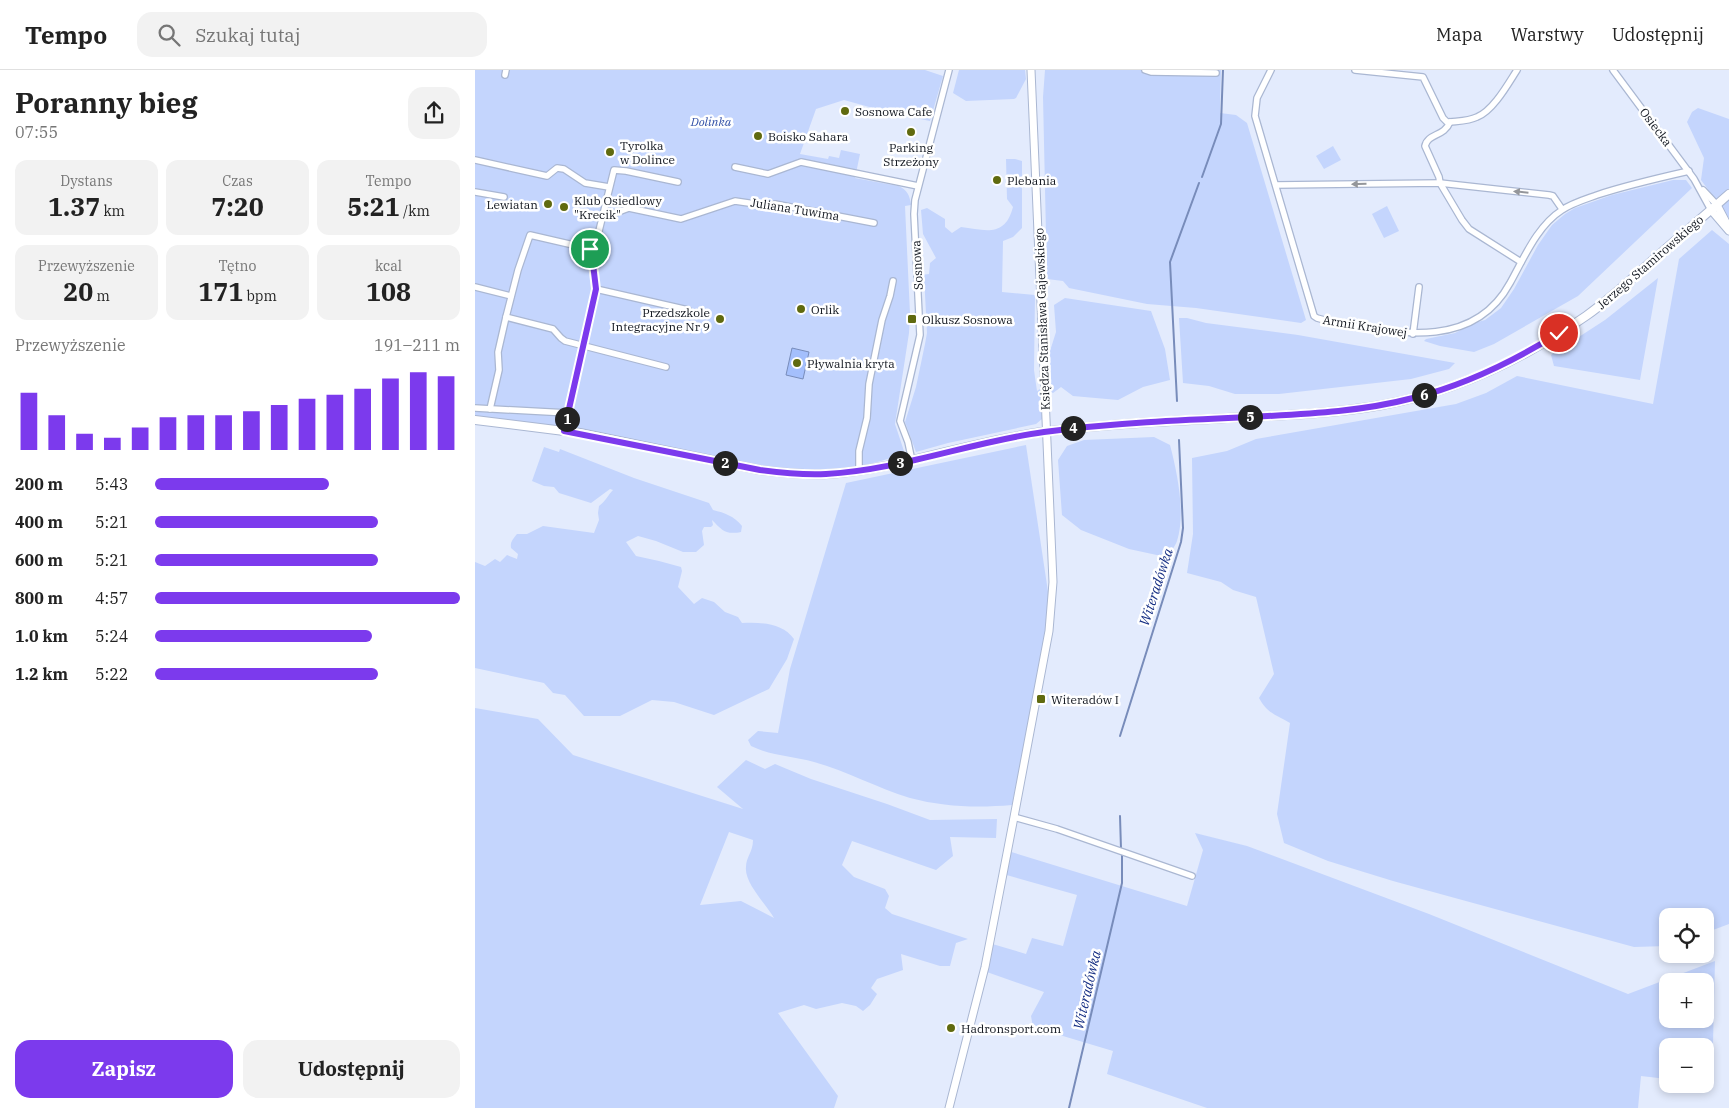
<!DOCTYPE html>
<html lang="pl">
<meta charset="utf-8">
<style>
:root{--surface:#fff;--page:#f2f2f2;--text:#222;--muted:#767676;--line:#e0e0e0;--accent:#7c3aed}
body{margin:0;font-family:"IBM Plex Serif",serif;background:var(--page);color:var(--text);height:100vh;display:flex;flex-direction:column;font-size:19px;white-space:nowrap}
*{box-sizing:border-box;margin:0}
p{font-size:16px;color:var(--muted)}
.icon{flex:none;width:28px;height:28px;fill:none;stroke:currentColor;stroke-width:2;stroke-linecap:round;stroke-linejoin:round}
.map{position:relative;flex:1;overflow:hidden}
.side{display:flex;flex-direction:column;background:var(--surface);width:475px}
.side>*{flex:none}
.tools{position:absolute;left:1184px;top:838px;display:grid;gap:10px}
.tools a{display:grid;place-items:center;width:55px;height:55px;border-radius:10px;background:var(--surface);box-shadow:0 2px 8px #0003;font-size:25px}
.pin{position:absolute;display:grid;place-items:center;width:42px;height:42px;color:#fff;margin:-21px;border:2px solid #fff;border-radius:50%;box-shadow:0 1px 5px #0007}
.km{position:absolute;width:25px;height:25px;margin:-12px;border-radius:50%;background:#222;color:#fff;font-size:14px;line-height:25px;text-align:center}
.round{display:grid;place-items:center;flex:none;width:52px;height:52px;border-radius:15px;background:var(--page)}
.headline{display:flex;align-items:center;justify-content:space-between;height:85px;padding:0 15px}
h1{font-size:28px;font-weight:800;line-height:38px}
.figures{display:grid;grid-template-columns:repeat(3,1fr);gap:8px;height:85px;padding:5px 15px}
.figures div{display:grid;align-content:center;border-radius:12px;background:var(--page);text-align:center}
.figures b{font-size:25px;font-weight:800}
.figures small{font-size:14px;font-weight:400}
.figures p{font-size:14px}
.chart{height:140px;padding:10px 15px}
.chart p{display:flex;justify-content:space-between}
.chart svg{width:100%;height:90px;margin-top:5px;stroke:var(--accent);stroke-width:6}
.primary-button{display:flex;gap:10px;margin-top:auto;padding:10px 15px}
.primary-button a{flex:1;height:58px;border-radius:15px;background:var(--accent);color:#fff;font-size:20px;font-weight:800;line-height:58px;text-align:center}
.primary-button a+a{background:var(--page);color:var(--text)}
ul{padding:0 15px;list-style:none;font-size:16px}
li{display:grid;grid-template-columns:80px 60px 1fr;align-items:center;height:38px}
li i{height:12px;border-radius:6px;background:var(--accent)}
header{display:flex;align-items:center;gap:30px;box-sizing:border-box;height:70px;padding:0 25px;background:var(--surface);border-bottom:1px solid var(--line)}
header strong{font-size:24px}
nav{display:flex;gap:28px;margin-inline-start:auto;font-size:18px}
.search{width:350px;height:45px;background:var(--page);display:flex;align-items:center;gap:12px;box-sizing:border-box;padding:0 18px;border-radius:15px;color:var(--muted);font-size:19px}
main{display:flex;flex:1;min-height:0}
.map>svg:first-child{display:block}
.green{fill:#c4d5fd;fill-rule:evenodd}
.water{fill:#a4bffc;stroke:#788cba}
.lines{fill:none;stroke-linecap:round;stroke-linejoin:round}
.stream{stroke:#788cba;stroke-width:2}
.minor-casing{stroke:#aab7d2;stroke-width:8}
.tertiary-casing{stroke:#aab7d2;stroke-width:9}
.secondary-casing{stroke:#aab7d2;stroke-width:10}
.minor{stroke:#fff;stroke-width:5.5}
.tertiary{stroke:#fff;stroke-width:7}
.secondary{stroke:#fff;stroke-width:8}
.oneway{fill:#94969a}
.route-casing{stroke:#fff;stroke-width:10}
.route{stroke:#7c3aed;stroke-width:6}
.poi-dot{fill:#606a0f;stroke:#fff;stroke-width:2}
.labels{text-anchor:middle;dominant-baseline:central;stroke-width:5;stroke-linejoin:round;paint-order:stroke}
.poi-label{font-size:12px;fill:#11161f;stroke:#fff;text-anchor:start}
.park-label{font-size:12px;font-style:italic;fill:#3150a7;stroke:#fff}
.street-label{font-size:12px;fill:#11161f;stroke:#fff}
.water-label{font-size:14px;font-style:italic;fill:#162f84;stroke:#fff}
</style>
<header>
<strong>Tempo</strong>
<div class="search"><svg class="icon" aria-label="search" viewBox="0 0 24 24"><circle cx="10" cy="10" r="6"/><path d="M15 15l6 6"/></svg>Szukaj tutaj</div>
<nav><a>Mapa</a><a>Warstwy</a><a>Udostępnij</a></nav>
</header>
<main>
<section class="side">
<div class="headline"><div><h1>Poranny bieg</h1><p>07:55</p></div><a class="round"><svg class="icon" aria-label="share" viewBox="0 0 24 24"><path d="M12 15V3M7 8l5-5 5 5M5 13v7h14v-7"/></svg></a></div>
<div class="figures">
<div><p>Dystans</p><b>1.37<small> km</small></b></div>
<div><p>Czas</p><b>7:20</b></div>
<div><p>Tempo</p><b>5:21<small> /km</small></b></div>
</div>
<div class="figures">
<div><p>Przewyższenie</p><b>20<small> m</small></b></div>
<div><p>Tętno</p><b>171<small> bpm</small></b></div>
<div><p>kcal</p><b>108</b></div>
</div>
<div class="chart"><p><span>Przewyższenie</span>191–211 m</p>
<svg viewBox="0 0 160 44" preserveAspectRatio="none"><path d="M5 44V16M15 44V27M25 44V36M35 44V38M45 44V33M55 44V28M65 44V27M75 44V27M85 44V25M95 44V22M105 44V19M115 44V17M125 44V14M135 44V9M145 44V6M155 44V8"/></svg>
</div>
<ul>
<li><b>200 m</b>5:43<i style="width:57%"></i></li>
<li><b>400 m</b>5:21<i style="width:73%"></i></li>
<li><b>600 m</b>5:21<i style="width:73%"></i></li>
<li><b>800 m</b>4:57<i style="width:100%"></i></li>
<li><b>1.0 km</b>5:24<i style="width:71%"></i></li>
<li><b>1.2 km</b>5:22<i style="width:73%"></i></li>
</ul>
<div class="primary-button"><a>Zapisz</a><a>Udostępnij</a></div>
</section>
<div class="map">
<svg width="1254" height="1038" viewBox="0 0 1254 1038">
<rect width="100%" height="100%" fill="#e3ebfd"/>
<g class="green">
<path d="M 0,0 L 450,0 L 468,6 L 455,51 L 416,43 L 369,30 L 341,39 L 325,84 L 353,89 L 354,86 L 364,88 L 366,80 L 385,84 L 380,108 L 423,116 C 432,119 435,126 436,135 L 430,136 L 435,244 L 434,263 L 420,354 L 429,381 L 427,384 C 381,402 334,402 286,397 L 99,358 L 0,346 Z"/>
<path d="M 484,0 L 550,0 L 551,9 L 541,28 L 539,29 L 491,31 L 478,23 Z"/>
<path d="M 570,0 L 746,0 L 745,43 L 761,45 L 772,53 L 831,250 L 826,253 L 721,238 L 672,234 L 594,218 L 588,211 L 572,209 L 568,27 Z"/>
<path d="M 1223,38 L 1254,49 L 1254,148 L 1226,110 L 1229,88 L 1212,52 L 1217,42 Z"/>
<path d="M 858,76 L 866,90 L 849,99 L 841,86 Z"/>
<path d="M 531,89 L 540,89 L 547,91 L 547,158 L 538,167 L 528,171 L 527,222 L 560,225 L 559,300 L 562,321 L 565,319 L 567,349 L 561,354 L 473,373 L 441,382 L 430,352 L 441,317 L 450,274 L 452,263 L 449,205 L 446,205 L 454,204 L 455,193 L 461,188 L 448,164 L 446,140 L 452,138 L 470,149 L 470,157 L 477,163 L 486,157 C 510,160 530,168 538,137 L 532,129 Z"/>
<path d="M 1198,110 L 1211,110 L 1217,118 L 1103,226 L 1019,274 L 999,282 L 965,276 L 949,271 L 951,269 L 980,263 L 999,253 L 1010,250 L 1026,238 L 1039,219 L 1063,175 L 1077,155 L 1090,144 L 1100,138 L 1137,125 Z"/>
<path d="M 912,136 L 924,161 L 909,168 L 897,144 Z"/>
<path d="M 1237,160 L 1254,174 L 1254,854 L 1230,863 L 1230,846 L 1192,846 L 1192,876 L 1159,877 L 918,811 L 853,791 L 809,773 L 802,744 L 815,653 C 801,645 792,643 784,628 L 799,604 L 781,527 L 758,520 L 746,512 L 712,503 L 718,464 L 717,388 L 752,381 L 781,369 L 981,334 L 1011,323 L 1042,306 L 1178,334 L 1204,189 Z"/>
<path d="M 1183,208 L 1165,310 L 1079,296 L 1076,285 L 1130,250 Z"/>
<path d="M 590,228 L 676,241 L 690,279 L 695,310 L 668,317 L 643,330 L 598,326 L 586,317 L 578,323 L 576,322 L 575,281 L 581,262 L 579,235 Z"/>
<path d="M 704,248 L 712,248 L 731,253 L 823,265 L 980,293 L 974,299 L 936,309 L 804,324 L 760,324 L 734,316 L 708,313 Z"/>
<path d="M 679,367 L 695,375 C 702,402 711,443 702,471 C 700,477 695,482 691,487 L 654,479 L 606,460 L 587,445 L 583,390 L 592,376 L 609,370 Z"/>
<path d="M 551,375 L 575,535 L 569,575 L 537,735 C 502,738 469,737 435,728 C 402,718 372,701 339,692 C 318,686 296,686 276,676 L 273,670 L 283,661 L 303,663 L 315,599 L 371,413 Z"/>
<path d="M 69,377 L 84,382 L 85,379 L 159,408 L 234,433 L 238,440 C 250,443 259,446 267,456 L 266,462 C 250,465 247,460 237,450 L 238,455 L 236,457 L 229,457 L 227,461 L 229,475 L 221,482 L 208,482 L 181,471 L 163,466 L 151,472 L 161,486 L 184,491 L 206,497 L 207,501 L 203,517 L 219,534 L 227,528 L 239,532 L 250,542 L 263,547 L 267,553 C 285,552 308,553 319,569 L 312,589 L 294,619 L 239,645 L 199,632 L 177,630 L 145,646 L 109,646 L 90,625 L 78,623 L 69,613 L 0,598 L 0,492 L 10,496 L 20,489 L 25,492 L 32,485 L 42,489 L 43,484 L 36,478 C 35,472 38,469 42,464 L 52,464 L 68,456 L 119,463 L 124,450 L 123,443 L 124,436 C 130,432 133,425 138,420 L 135,419 L 116,433 L 84,423 L 79,417 L 69,416 L 57,411 Z"/>
<path d="M 0,638 L 63,649 L 98,685 L 268,739 L 242,717 L 271,690 L 290,699 L 300,694 L 336,709 L 412,734 L 455,750 L 522,749 L 521,768 L 475,767 L 478,786 L 461,800 L 377,771 L 367,795 L 379,807 L 410,819 L 414,826 L 410,838 L 417,844 L 493,869 L 481,873 L 475,896 L 465,896 L 426,884 L 428,900 L 402,909 L 396,918 L 402,924 L 395,935 L 388,941 L 381,936 L 367,933 L 341,939 L 329,935 L 303,943 L 363,1026 L 359,1038 L 0,1038 ZM 254,762 L 278,770 C 278,782 271,787 271,797 C 269,813 292,835 299,848 L 266,831 L 225,835 Z"/>
<path d="M 720,763 L 772,776 L 954,844 L 1153,924 L 1240,891 L 1237,1015 L 1229,1014 L 1230,1014 L 1230,976 L 1192,976 L 1192,1009 L 1166,1006 L 1163,1038 L 732,1038 L 632,1004 L 638,981 L 558,957 L 556,946 L 569,922 L 509,901 L 514,873 L 551,884 L 557,868 L 588,876 L 602,825 L 528,804 L 533,781 L 712,836 L 728,780 ZM 1192,911 L 1230,911 L 1230,949 L 1192,949 Z"/>
</g>
<path class="water" d="M 317,278 L 334,282 L 328,309 L 311,305 Z"/>
<g class="lines">
<g class="stream">
<path d="M 727,107 L 746,54 L 748,0"/>
<path d="M 702,331 L 695,192 L 724,113"/>
<path d="M 645,666 L 706,472 L 708,458 L 704,370"/>
<path d="M 645,746 L 646,779"/>
<path d="M 594,1038 L 647,813 L 647,784"/>
</g>
<g class="minor-casing">
<g id="minor">
<path d="M 670,0 L 676,2 L 741,3"/>
<path d="M 796,0 L 782,28 L 780,46 L 839,246 L 842,248 L 853,251 C 916,262 997,283 1035,213 C 1049,188 1062,156 1087,140 C 1097,133 1111,129 1122,125 C 1152,115 1183,108 1214,101"/>
<path d="M 880,0 L 948,7 L 968,48 L 972,52 L 975,52 C 984,51 994,51 1002,47 C 1018,41 1033,14 1042,0"/>
<path d="M 1138,0 L 1219,109 L 1236,140"/>
<path d="M 30,5 L 31,0"/>
<path d="M 975,52 C 969,67 953,63 950,76 L 964,107 L 965,113 L 987,150 L 994,159 L 1046,192"/>
<path d="M 0,90 L 72,106 L 82,98 L 89,99 L 110,113 L 134,117"/>
<path d="M 260,97 L 293,104 L 326,92 L 443,116"/>
<path d="M 801,115 L 965,113 L 1074,125 L 1078,126 L 1087,139"/>
<path d="M 1228,120 L 1242,135"/>
<path d="M 0,122 L 29,127"/>
<path d="M 127,148 L 154,138 L 206,149 L 260,131 L 294,136 L 300,134 L 399,153"/>
<path d="M 0,217 L 36,226"/>
<path d="M 121,219 L 213,240"/>
<path d="M 31,247 L 78,259 L 86,268 L 90,271 L 191,297"/>
<path d="M 938,264 L 944,217"/>
<path d="M 0,338 L 93,343"/>
<path d="M 15,339 L 24,300 L 23,282 L 31,247 L 43,200 L 55,165 L 120,180"/>
<path d="M 89,361 L 121,219 L 119,194 L 120,177 L 139,100 L 151,101 L 203,112"/>
<path d="M 437,391 L 433,372 L 425,351 L 445,265 L 439,144 L 440,130 L 474,0"/>
<path d="M 384,401 L 384,381 L 392,348 L 394,314 L 407,250 L 415,226 L 418,211"/>
<path d="M 539,747 L 582,759 L 717,806"/>
</g>
</g>
<g class="tertiary-casing">
<g id="tertiary">
<path d="M 1242,135 L 1252,154"/>
<path d="M 1236,140 L 1254,161"/>
<path d="M 474,1038 L 510,897 L 539,747 L 574,561 L 578,512 L 556,0"/>
</g>
</g>
<g class="secondary-casing">
<path id="secondary" d="M 0,350 L 105,363 L 285,400 C 308,403 330,405 353,404 C 426,399 496,371 568,362 C 635,353 704,351 771,347 C 817,345 862,343 907,335 C 980,322 1050,288 1111,246 C 1135,229 1157,209 1179,189 C 1204,167 1229,146 1254,124"/>
</g>
<use href="#minor" class="minor"/>
<use href="#tertiary" class="tertiary"/>
<use href="#secondary" class="secondary"/>
</g>
<defs><path id="oneway-solid" d="M-6-.8H1V-3.2L6.5 0L1 3.2V.8H-6Z" transform="scale(1.25)"/></defs>
<g class="oneway">
<use href="#oneway-solid" transform="translate(884 114) rotate(178)"/>
<use href="#oneway-solid" transform="translate(1046 122) rotate(-174)"/>
</g>
<g class="lines">
<g class="route-casing">
<path id="route" d="M 115,179 L 120,180 L 118,194 L 121,219 L 89,361 L 285,400 C 307,403 329,405 351,404 C 425,400 496,372 569,362 C 637,353 706,350 775,347 C 830,344 885,342 938,328 C 990,315 1039,291 1084,263"/>
</g>
<use href="#route" class="route"/>
</g>
<g class="poi-dot">
<circle cx="370" cy="41" r="5"/>
<circle cx="436" cy="62" r="5"/>
<circle cx="283" cy="66" r="5"/>
<circle cx="135" cy="82" r="5"/>
<circle cx="522" cy="110" r="5"/>
<circle cx="73" cy="134" r="5"/>
<circle cx="89" cy="137" r="5"/>
<circle cx="326" cy="239" r="5"/>
<circle cx="245" cy="249" r="5"/>
<rect x="432" y="244" width="10" height="10" rx="2.5"/>
<circle cx="322" cy="293" r="5"/>
<rect x="561" y="624" width="10" height="10" rx="2.5"/>
<circle cx="476" cy="958" r="5"/>
</g>
<g class="labels">
<g class="poi-label">
<text x="380" y="41">Sosnowa Cafe</text>
<text x="293" y="66">Boisko Sahara</text>
<text x="145" y="75">Tyrolka<tspan x="145" dy="14">w Dolince</tspan></text>
<text x="436" y="77" text-anchor="middle">Parking<tspan x="436" dy="14">Strzeżony</tspan></text>
<text x="532" y="110">Plebania</text>
<text x="99" y="130">Klub Osiedlowy<tspan x="99" dy="14">"Krecik"</tspan></text>
<text x="63" y="134" text-anchor="end">Lewiatan</text>
<text x="336" y="239">Orlik</text>
<text x="235" y="242" text-anchor="end">Przedszkole<tspan x="235" dy="14">Integracyjne Nr 9</tspan></text>
<text x="447" y="249">Olkusz Sosnowa</text>
<text x="332" y="293">Pływalnia kryta</text>
<text x="576" y="629">Witeradów I</text>
<text x="486" y="958">Hadronsport.com</text>
</g>
<g class="park-label">
<text x="236" y="51">Dolinka</text>
</g>
<g class="street-label">
<text transform="translate(1181 57) rotate(53)">Osiecka</text>
<text transform="translate(320 139) rotate(9)">Juliana Tuwima</text>
<text transform="translate(1175 192) rotate(-41)">Jerzego Stamirowskiego</text>
<text transform="translate(442 195) rotate(-93)">Sosnowa</text>
<text transform="translate(567 249) rotate(-92)">Księdza Stanisława Gajewskiego</text>
<text transform="translate(890 256) rotate(9)">Armii Krajowej</text>
</g>
<g class="water-label">
<text transform="translate(681 517) rotate(-72)">Witeradówka</text>
<text transform="translate(612 920) rotate(-77)">Witeradówka</text>
</g>
</g>
</svg>
<div class="tools">
<a><svg class="icon" aria-label="locate" viewBox="0 0 24 24"><circle cx="12" cy="12" r="6"/><path d="M12 2v4M12 18v4M2 12h4M18 12h4"/></svg></a>
<a>+</a>
<a>−</a>
</div>
<div class="pin" style="left:115px;top:179px;background:#1e9e55"><svg class="icon" aria-label="arrive" viewBox="0 0 24 24"><path d="M6 21V4h12l-3 4 3 4H6"/></svg></div>
<div class="pin" style="left:1084px;top:263px;background:#d93025"><svg class="icon" aria-label="check" viewBox="0 0 24 24"><path d="M5 12l5 5 9-10"/></svg></div>
<b class="km" style="left:92px;top:349px">1</b>
<b class="km" style="left:250px;top:393px">2</b>
<b class="km" style="left:425px;top:393px">3</b>
<b class="km" style="left:598px;top:358px">4</b>
<b class="km" style="left:775px;top:347px">5</b>
<b class="km" style="left:949px;top:325px">6</b>
</div>
</main>
